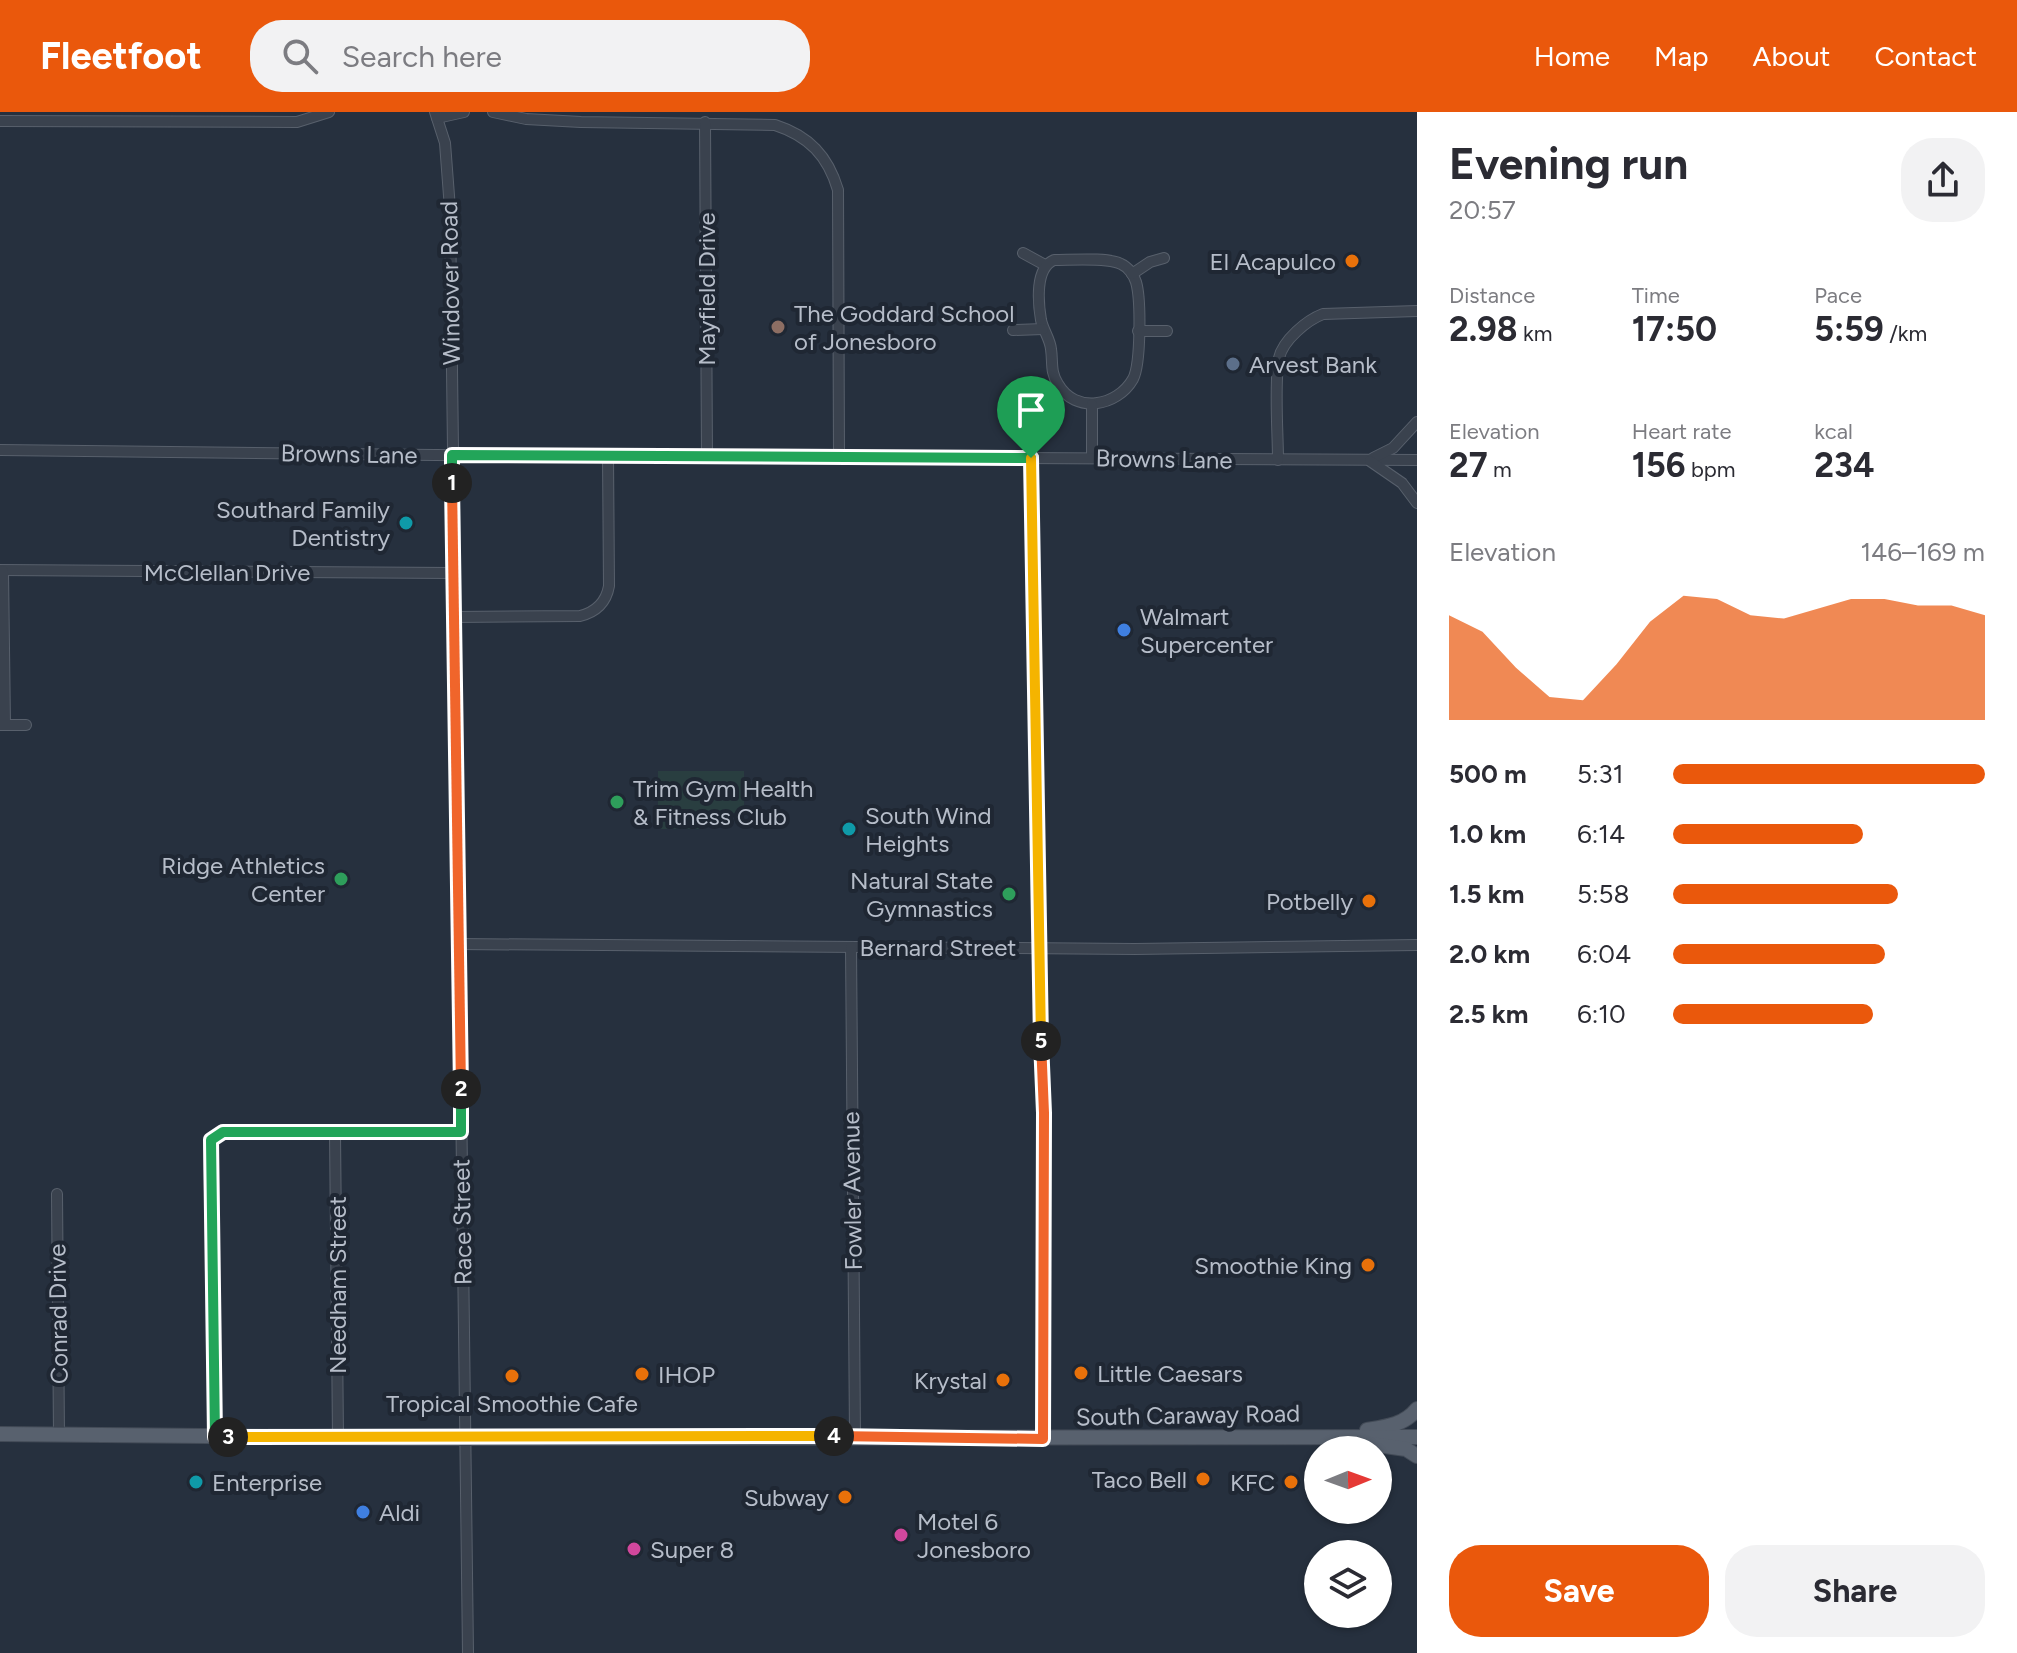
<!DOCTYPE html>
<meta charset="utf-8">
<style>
:root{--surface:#fff;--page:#f2f2f3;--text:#2b2b33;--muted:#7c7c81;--accent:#ea580c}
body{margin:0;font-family:Figtree,sans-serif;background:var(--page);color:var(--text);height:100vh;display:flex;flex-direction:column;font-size:30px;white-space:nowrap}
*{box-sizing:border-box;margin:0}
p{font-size:26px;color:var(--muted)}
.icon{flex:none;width:44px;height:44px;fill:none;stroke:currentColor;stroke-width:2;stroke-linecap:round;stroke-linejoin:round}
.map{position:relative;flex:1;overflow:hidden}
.details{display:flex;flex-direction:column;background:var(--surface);width:600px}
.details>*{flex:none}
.needle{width:52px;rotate:89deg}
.controls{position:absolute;left:1304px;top:1324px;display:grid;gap:16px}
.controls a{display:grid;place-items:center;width:88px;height:88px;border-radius:50%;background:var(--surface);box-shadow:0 2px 6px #0004;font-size:40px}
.pin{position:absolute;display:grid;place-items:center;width:68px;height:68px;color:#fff;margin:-82px -34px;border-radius:50% 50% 50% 0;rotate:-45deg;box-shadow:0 0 8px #0007}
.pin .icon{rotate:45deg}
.km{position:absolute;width:40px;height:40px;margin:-20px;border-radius:50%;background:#222;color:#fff;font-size:22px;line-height:40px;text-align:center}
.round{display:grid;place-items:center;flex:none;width:84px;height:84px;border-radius:32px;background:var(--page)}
.headline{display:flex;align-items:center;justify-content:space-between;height:136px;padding:0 32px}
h1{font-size:44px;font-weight:700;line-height:60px}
.figures{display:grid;grid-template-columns:repeat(3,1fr);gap:12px;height:136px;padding:8px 32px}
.figures div{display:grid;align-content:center}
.figures b{font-size:34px;font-weight:700}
.figures small{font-size:22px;font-weight:400}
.figures p{font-size:22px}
.chart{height:224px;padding:16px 32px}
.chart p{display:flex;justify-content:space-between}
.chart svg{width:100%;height:144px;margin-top:8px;fill:var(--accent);opacity:.7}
.primary-button{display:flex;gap:16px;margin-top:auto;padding:16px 32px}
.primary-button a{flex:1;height:92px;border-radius:32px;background:var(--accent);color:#fff;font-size:32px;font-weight:700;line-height:92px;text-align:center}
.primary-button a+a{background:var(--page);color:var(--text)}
ul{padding:0 32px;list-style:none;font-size:26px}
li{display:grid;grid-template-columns:128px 96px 1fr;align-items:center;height:60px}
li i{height:20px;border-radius:10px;background:var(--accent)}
header{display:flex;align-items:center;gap:48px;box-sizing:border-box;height:112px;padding:0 40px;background:var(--accent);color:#fff}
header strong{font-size:38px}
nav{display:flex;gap:44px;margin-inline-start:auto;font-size:28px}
.search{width:560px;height:72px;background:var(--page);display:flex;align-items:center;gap:20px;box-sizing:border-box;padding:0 28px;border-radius:32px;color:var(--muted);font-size:30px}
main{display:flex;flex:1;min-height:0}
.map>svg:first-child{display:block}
.green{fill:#293e40}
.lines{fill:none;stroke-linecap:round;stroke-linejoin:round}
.minor-casing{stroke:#58606c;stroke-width:12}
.major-casing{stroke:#434b57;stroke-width:16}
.minor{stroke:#3a424e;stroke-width:10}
.major{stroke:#58616e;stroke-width:14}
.split-1-casing{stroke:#fff;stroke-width:16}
.split-2-casing{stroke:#fff;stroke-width:16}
.split-3-casing{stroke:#fff;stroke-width:16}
.split-4-casing{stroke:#fff;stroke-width:16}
.split-5-casing{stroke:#fff;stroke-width:16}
.split-6-casing{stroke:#fff;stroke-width:16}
.split-1{stroke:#22a559;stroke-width:10}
.split-2{stroke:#f0652b;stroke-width:10}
.split-3{stroke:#22a559;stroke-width:10}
.split-4{stroke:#f5b400;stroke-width:10}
.split-5{stroke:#f0652b;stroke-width:10}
.split-6{stroke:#f5b400;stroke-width:10}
.food-dot{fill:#e8710a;stroke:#1f2733;stroke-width:3}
.education-dot{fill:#8d6e63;stroke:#1f2733;stroke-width:3}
.service-dot{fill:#5c6f8a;stroke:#1f2733;stroke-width:3}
.culture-dot{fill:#0f9aa8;stroke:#1f2733;stroke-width:3}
.shop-dot{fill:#3f7fe0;stroke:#1f2733;stroke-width:3}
.leisure-dot{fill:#2e9e5b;stroke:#1f2733;stroke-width:3}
.hotel-dot{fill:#d1479c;stroke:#1f2733;stroke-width:3}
.labels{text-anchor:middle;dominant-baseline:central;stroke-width:8;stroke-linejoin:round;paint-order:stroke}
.poi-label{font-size:24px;fill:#b6bdc9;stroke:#1f2733;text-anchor:start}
.street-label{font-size:24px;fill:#b6bdc9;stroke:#1f2733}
</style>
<header>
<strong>Fleetfoot</strong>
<div class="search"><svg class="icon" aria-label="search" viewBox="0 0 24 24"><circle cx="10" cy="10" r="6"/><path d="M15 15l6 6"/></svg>Search here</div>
<nav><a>Home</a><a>Map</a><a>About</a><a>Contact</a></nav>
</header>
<main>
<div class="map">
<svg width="1417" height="1541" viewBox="0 0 1417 1541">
<rect width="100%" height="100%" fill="#26303e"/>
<path class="green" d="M 658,659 L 744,659 L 744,701 L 699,701 L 699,717 L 658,717 Z"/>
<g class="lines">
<g class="minor-casing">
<g id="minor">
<path d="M 435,0 L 445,31 L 450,97 L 468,1541"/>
<path d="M 493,0 L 526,7 L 581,10 L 775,13 C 809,24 828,44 838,78 L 839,344"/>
<path d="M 437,6 L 464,0"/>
<path d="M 0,9 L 297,10 L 329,0"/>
<path d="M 705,10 L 707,344"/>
<path d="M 1023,141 L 1045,153"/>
<path d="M 1054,148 C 1071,148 1108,145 1121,152 C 1128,155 1134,163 1136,170 C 1141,187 1141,252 1133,267 C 1117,295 1075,302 1058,272 C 1050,260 1053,250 1051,237 C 1050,227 1043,218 1041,208 C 1038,190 1035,156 1054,148 Z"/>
<path d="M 1132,162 L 1150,150 L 1164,146"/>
<path d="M 1013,218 L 1043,217"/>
<path d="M 1138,219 L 1167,219"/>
<path d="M 1092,292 L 1092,346"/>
<path d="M 0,338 L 434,343 L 1417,348"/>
<path d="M 1031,346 L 1035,666 L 1044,1001 L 1043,1327"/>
<path d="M 1373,346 L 1393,336 L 1417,310"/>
<path d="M 1278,348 C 1278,321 1274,270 1279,246 C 1283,228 1307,208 1323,202 L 1417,199"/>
<path d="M 1370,349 L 1402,371 L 1417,391"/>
<path d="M 0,458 L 453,461"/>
<path d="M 3,459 L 5,613"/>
<path d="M 454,505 L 580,504 C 596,500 606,491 609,474 L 608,344"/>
<path d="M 0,613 L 26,613"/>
<path d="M 459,832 L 1135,837 L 1417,833"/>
<path d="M 851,835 L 855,1324"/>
<path d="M 335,1021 L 338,1325"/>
<path d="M 57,1082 L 59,1323"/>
<path d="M 215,1325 L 209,1033 L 213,1025 L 223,1020 L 461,1020"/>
</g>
</g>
<g class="major-casing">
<g id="major">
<path d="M 1367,1318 C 1386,1315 1404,1313 1417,1297"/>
<path d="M 0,1322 L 402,1326 L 1417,1325"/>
<path d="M 1371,1332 L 1406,1337 L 1417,1344"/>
</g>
</g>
<use href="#minor" class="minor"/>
<use href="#major" class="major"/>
</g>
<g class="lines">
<g class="split-1-casing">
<path id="split-1" d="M 452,371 L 452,343 L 1031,346"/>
</g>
<g class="split-2-casing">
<path id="split-2" d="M 452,371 L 461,977"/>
</g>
<g class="split-3-casing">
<path id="split-3" d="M 228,1325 L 215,1325 L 211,1028 L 223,1020 L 461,1020 L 461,977"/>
</g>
<g class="split-4-casing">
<path id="split-4" d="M 228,1325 L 834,1324"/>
</g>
<g class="split-5-casing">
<path id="split-5" d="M 834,1324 L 1043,1327 L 1044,1001 L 1041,929"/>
</g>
<g class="split-6-casing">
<path id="split-6" d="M 1031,346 L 1041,929"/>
</g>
<use href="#split-1" class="split-1"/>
<use href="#split-2" class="split-2"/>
<use href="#split-3" class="split-3"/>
<use href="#split-4" class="split-4"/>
<use href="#split-5" class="split-5"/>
<use href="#split-6" class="split-6"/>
</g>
<g class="food-dot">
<circle cx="1352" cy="149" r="8"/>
<circle cx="1369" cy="789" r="8"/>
<circle cx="1368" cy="1153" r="8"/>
<circle cx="1081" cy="1261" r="8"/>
<circle cx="642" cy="1262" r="8"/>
<circle cx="512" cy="1264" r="8"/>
<circle cx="1003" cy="1268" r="8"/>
<circle cx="1203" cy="1367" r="8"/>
<circle cx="1291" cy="1370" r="8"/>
<circle cx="845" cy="1385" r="8"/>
</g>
<circle class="education-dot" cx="778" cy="215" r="8"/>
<circle class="service-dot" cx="1233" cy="252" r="8"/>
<g class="culture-dot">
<circle cx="406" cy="411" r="8"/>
<circle cx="849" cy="717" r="8"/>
<circle cx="196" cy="1370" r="8"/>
</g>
<g class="shop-dot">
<circle cx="1124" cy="518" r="8"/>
<circle cx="363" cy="1400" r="8"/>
</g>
<g class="leisure-dot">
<circle cx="617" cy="690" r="8"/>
<circle cx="341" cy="767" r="8"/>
<circle cx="1009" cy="782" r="8"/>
</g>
<g class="hotel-dot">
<circle cx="901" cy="1423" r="8"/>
<circle cx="634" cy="1437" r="8"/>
</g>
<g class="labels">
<g class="poi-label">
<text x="1336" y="149" text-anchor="end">El Acapulco</text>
<text x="794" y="201">The Goddard School<tspan x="794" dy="28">of Jonesboro</tspan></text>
<text x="1249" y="252">Arvest Bank</text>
<text x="390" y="397" text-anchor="end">Southard Family<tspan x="390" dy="28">Dentistry</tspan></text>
<text x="1140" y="504">Walmart<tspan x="1140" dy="28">Supercenter</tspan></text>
<text x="633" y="676">Trim Gym Health<tspan x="633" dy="28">&amp; Fitness Club</tspan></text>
<text x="865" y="703">South Wind<tspan x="865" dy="28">Heights</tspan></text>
<text x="325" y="753" text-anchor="end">Ridge Athletics<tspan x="325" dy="28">Center</tspan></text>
<text x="993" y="768" text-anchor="end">Natural State<tspan x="993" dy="28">Gymnastics</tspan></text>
<text x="1353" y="789" text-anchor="end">Potbelly</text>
<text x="1352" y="1153" text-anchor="end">Smoothie King</text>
<text x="1097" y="1261">Little Caesars</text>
<text x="658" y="1262">IHOP</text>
<text x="987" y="1268" text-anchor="end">Krystal</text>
<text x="512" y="1291" text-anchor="middle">Tropical Smoothie Cafe</text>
<text x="1187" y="1367" text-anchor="end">Taco Bell</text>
<text x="212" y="1370">Enterprise</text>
<text x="1275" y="1370" text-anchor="end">KFC</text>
<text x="829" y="1385" text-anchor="end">Subway</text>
<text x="379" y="1400">Aldi</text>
<text x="917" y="1409">Motel 6<tspan x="917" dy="28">Jonesboro</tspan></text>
<text x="650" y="1437">Super 8</text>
</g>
<g class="street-label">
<text transform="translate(450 171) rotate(-91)">Windover Road</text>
<text transform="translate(706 177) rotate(-90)">Mayfield Drive</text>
<text transform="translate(349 342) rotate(1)">Browns Lane</text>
<text transform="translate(1164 347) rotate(1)">Browns Lane</text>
<text x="227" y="460">McClellan Drive</text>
<text x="938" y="835">Bernard Street</text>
<text transform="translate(852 1079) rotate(-91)">Fowler Avenue</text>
<text transform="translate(462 1110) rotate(-91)">Race Street</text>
<text transform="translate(337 1173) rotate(-90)">Needham Street</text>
<text transform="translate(58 1202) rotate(-91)">Conrad Drive</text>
<text transform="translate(1188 1303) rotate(-1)">South Caraway Road</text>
</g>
</g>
</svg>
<div class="controls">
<a><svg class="needle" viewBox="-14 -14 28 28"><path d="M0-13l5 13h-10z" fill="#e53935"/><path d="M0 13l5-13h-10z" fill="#7c7c81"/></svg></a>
<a><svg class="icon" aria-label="layers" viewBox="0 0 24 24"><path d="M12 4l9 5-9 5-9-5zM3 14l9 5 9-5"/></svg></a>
</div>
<div class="pin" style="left:1031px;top:346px;background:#1e9e55"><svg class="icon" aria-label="arrive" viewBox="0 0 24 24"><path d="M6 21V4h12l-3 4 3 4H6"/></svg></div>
<b class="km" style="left:452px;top:371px">1</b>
<b class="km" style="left:461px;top:977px">2</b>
<b class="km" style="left:228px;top:1325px">3</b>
<b class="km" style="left:834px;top:1324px">4</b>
<b class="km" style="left:1041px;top:929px">5</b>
</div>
<section class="details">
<div class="headline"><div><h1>Evening run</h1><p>20:57</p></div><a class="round"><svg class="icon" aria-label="share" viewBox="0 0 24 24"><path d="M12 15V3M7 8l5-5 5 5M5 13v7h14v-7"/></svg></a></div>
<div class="figures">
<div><p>Distance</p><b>2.98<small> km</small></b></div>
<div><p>Time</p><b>17:50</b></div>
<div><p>Pace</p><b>5:59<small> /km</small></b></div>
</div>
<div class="figures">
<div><p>Elevation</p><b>27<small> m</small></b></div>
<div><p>Heart rate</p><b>156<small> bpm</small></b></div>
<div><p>kcal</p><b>234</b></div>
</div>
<div class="chart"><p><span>Elevation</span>146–169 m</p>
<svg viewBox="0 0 160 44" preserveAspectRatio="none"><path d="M0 44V12L10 17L20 28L30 37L40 38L50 27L60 14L70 6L80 7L90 12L100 13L110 10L120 7L130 7L140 9L150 9L160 12V44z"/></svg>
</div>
<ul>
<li><b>500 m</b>5:31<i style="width:100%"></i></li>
<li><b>1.0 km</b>6:14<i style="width:61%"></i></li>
<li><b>1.5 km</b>5:58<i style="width:72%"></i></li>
<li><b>2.0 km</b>6:04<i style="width:68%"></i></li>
<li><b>2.5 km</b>6:10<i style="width:64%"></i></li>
</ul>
<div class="primary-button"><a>Save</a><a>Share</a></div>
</section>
</main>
